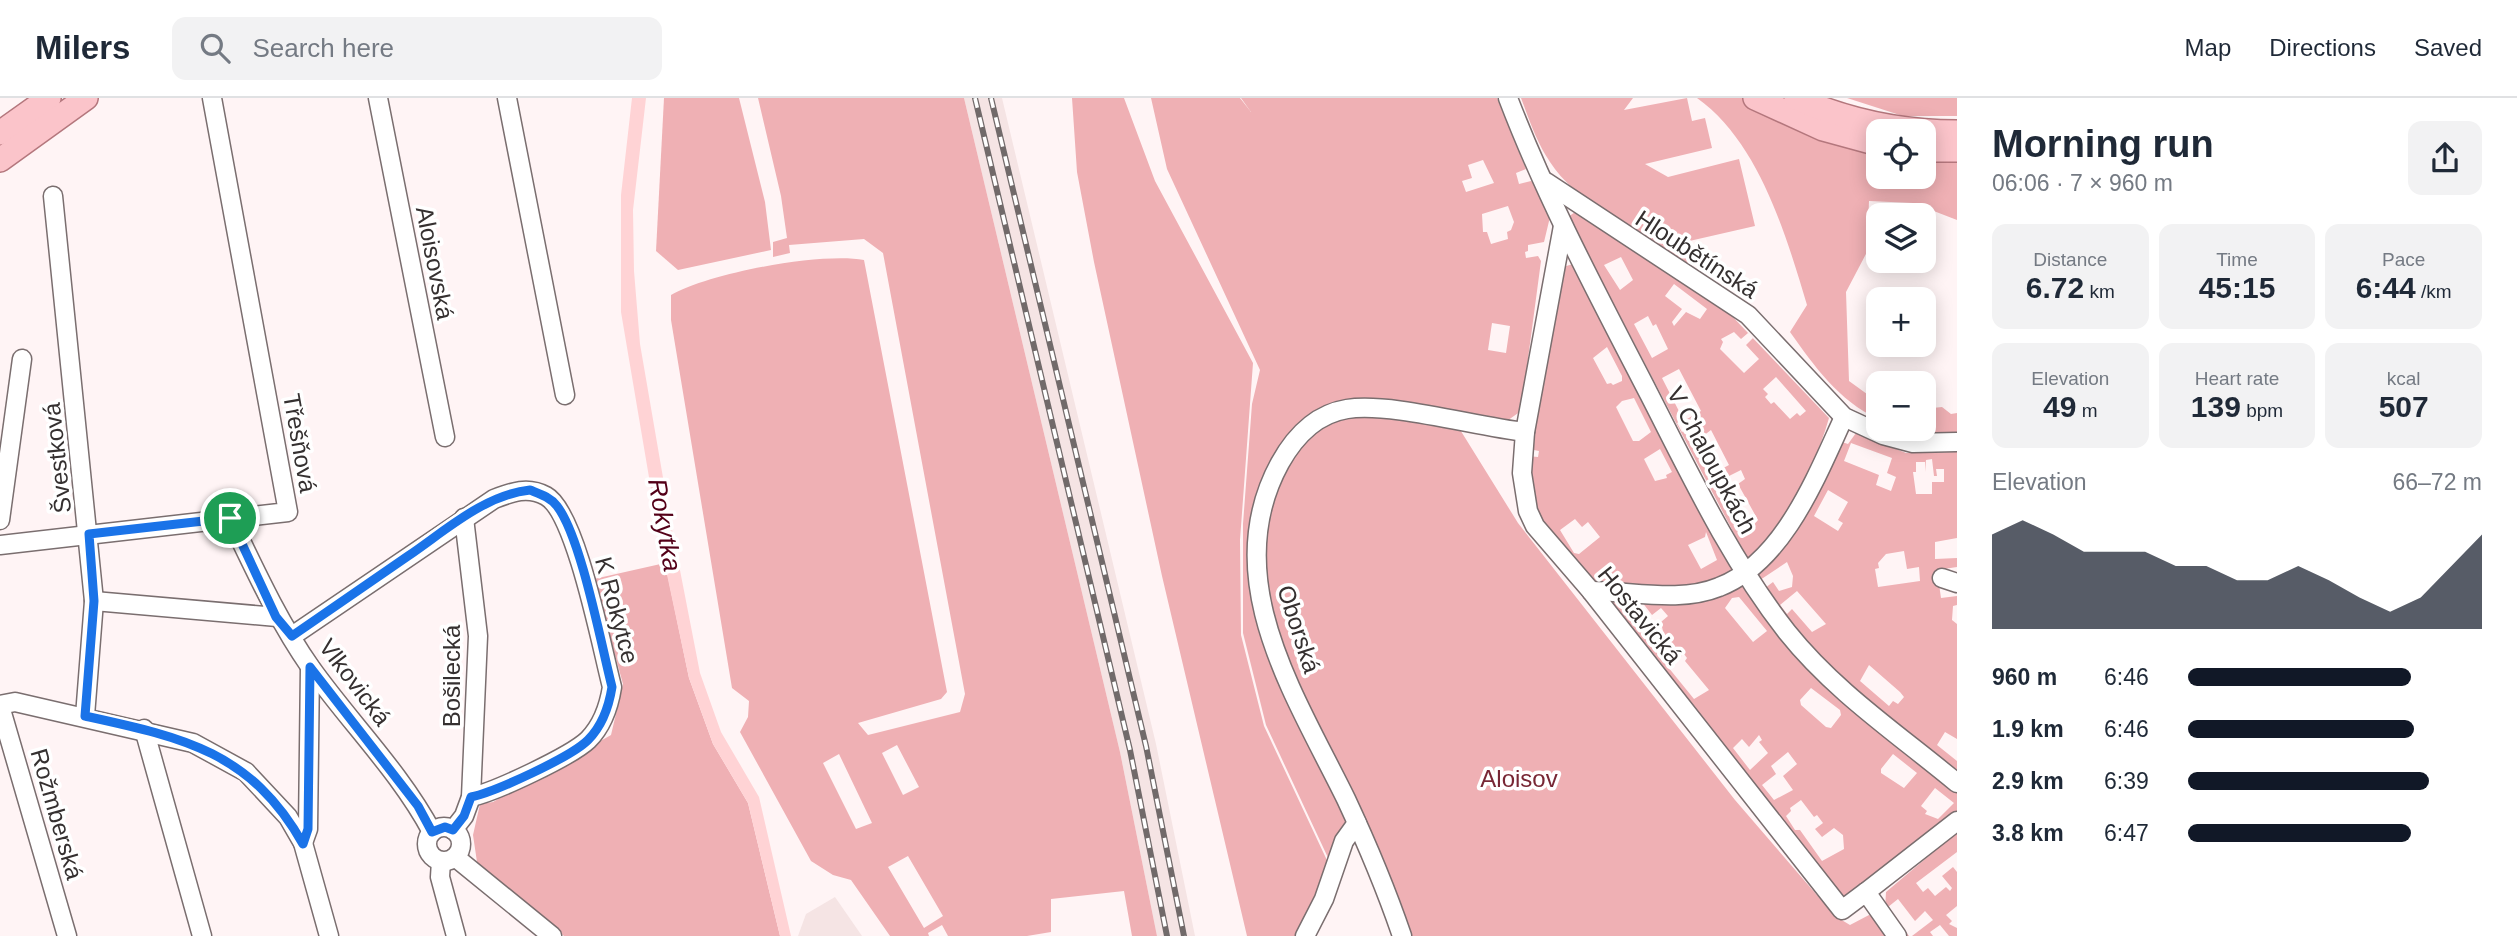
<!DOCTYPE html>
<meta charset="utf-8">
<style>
:root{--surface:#fff;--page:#f2f2f3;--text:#1f2937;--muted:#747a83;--line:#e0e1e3;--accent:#111827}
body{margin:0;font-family:Helvetica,sans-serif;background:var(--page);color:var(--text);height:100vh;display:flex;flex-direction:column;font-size:26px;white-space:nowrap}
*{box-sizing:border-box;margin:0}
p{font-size:23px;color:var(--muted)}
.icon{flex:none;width:38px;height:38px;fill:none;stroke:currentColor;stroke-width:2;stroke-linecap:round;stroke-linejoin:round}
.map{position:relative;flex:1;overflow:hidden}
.drawer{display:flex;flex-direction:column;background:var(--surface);width:560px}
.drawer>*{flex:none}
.controls{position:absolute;left:1866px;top:21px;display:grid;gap:14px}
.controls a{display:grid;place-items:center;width:70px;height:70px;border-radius:14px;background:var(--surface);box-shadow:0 4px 18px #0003;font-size:35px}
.pin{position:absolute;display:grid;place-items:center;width:60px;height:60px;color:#fff;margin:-30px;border:4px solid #fff;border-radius:50%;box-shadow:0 2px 7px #0007}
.round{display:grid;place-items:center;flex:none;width:74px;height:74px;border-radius:14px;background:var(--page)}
.overview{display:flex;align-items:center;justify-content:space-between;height:119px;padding:0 35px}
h1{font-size:38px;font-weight:700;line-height:52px}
.stats{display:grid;grid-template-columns:repeat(3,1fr);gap:10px;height:119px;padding:7px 35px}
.stats div{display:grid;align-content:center;border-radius:14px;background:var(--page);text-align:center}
.stats b{font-size:30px;font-weight:700}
.stats small{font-size:19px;font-weight:400}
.stats p{font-size:19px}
.chart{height:196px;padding:14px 35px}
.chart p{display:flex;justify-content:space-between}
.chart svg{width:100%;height:126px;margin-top:7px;fill:var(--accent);opacity:.7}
ul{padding:0 35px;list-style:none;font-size:23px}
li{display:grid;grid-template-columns:112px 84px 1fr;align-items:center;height:52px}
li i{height:18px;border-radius:9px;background:var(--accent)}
header{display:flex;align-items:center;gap:42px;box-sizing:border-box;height:98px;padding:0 35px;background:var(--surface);border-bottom:2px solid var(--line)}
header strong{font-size:33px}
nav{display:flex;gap:38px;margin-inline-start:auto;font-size:24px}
.search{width:490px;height:63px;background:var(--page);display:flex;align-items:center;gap:18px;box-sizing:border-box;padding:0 24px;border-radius:14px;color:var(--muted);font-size:26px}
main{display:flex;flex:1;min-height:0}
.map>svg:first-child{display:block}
.built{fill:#f5e4e4}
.green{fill:#efb0b4;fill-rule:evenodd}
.water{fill:#ffd3d5}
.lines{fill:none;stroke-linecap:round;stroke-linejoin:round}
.minor-casing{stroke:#7a6e6f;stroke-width:21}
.major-casing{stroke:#b4777d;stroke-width:26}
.minor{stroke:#fff;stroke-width:18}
.major{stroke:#fbc4ca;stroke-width:23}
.rail-casing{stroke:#716a6a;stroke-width:6}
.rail{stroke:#fff;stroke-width:3.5;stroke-dasharray:10;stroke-linecap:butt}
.route-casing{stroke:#fff;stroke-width:14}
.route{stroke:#1a73e8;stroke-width:9}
.labels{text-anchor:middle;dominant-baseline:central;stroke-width:7;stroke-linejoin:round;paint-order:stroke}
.street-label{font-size:24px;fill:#353030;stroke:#fff}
.park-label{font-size:24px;fill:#782735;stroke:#fff}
.water-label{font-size:26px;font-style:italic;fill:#530018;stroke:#fff}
</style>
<header>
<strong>Milers</strong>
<div class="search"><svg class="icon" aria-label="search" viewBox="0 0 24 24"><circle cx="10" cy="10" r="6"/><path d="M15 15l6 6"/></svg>Search here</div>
<nav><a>Map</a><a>Directions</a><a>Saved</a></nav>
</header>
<main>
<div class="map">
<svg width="1957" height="838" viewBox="0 0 1957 838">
<rect width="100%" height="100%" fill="#fff4f5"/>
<g class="built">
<path d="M 964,0 L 1002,0 L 1156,646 L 1195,838 L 1157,838 L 1120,654 Z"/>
<path d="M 835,799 L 862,838 L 798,838 L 806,816 Z"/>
</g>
<g class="green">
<path d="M 664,0 L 739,0 L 765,104 L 771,152 L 678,172 L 656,153 Z"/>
<path d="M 758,0 L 964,0 L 1120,654 L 1157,838 L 1132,838 L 1124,793 L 1051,801 L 1051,834 L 1027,838 L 948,838 L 942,827 L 928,835 L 929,838 L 890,838 L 851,782 L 833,777 L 811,763 L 740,634 L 748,619 L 749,603 L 732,590 L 671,222 L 671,197 C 709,175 821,154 864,162 L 947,594 L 941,601 L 858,625 L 868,637 L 960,614 L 965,596 L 883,155 L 864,141 L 789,147 L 790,155 L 773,159 L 773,144 L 787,140 L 781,98 ZM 897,647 L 919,689 L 903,697 L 882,655 ZM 839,656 L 872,725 L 856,731 L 823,665 ZM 908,758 L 943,818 L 924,830 L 888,769 Z"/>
<path d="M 1072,0 L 1124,0 L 1155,83 L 1253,265 L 1240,442 L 1241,537 L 1264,628 L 1332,773 L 1300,838 L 1247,838 L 1162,478 L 1094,164 L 1077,74 Z"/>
<path d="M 1151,0 L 1240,0 L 1251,14 L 1241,0 L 1497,0 L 1526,71 L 1516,75 L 1519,86 L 1531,83 L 1538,87 L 1550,119 L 1544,144 L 1528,147 L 1528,153 L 1525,154 L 1526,160 L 1538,158 L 1541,163 L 1521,313 L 1504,325 L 1375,304 L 1334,304 L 1323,309 L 1285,345 L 1260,388 L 1253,469 L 1350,721 L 1330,764 L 1266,627 L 1243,535 L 1243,426 L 1252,306 L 1260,272 L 1167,71 ZM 1483,62 L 1494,85 L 1466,94 L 1462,83 L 1472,80 L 1468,67 ZM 1508,108 L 1514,124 L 1511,132 L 1507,134 L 1508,141 L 1491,146 L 1487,134 L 1483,134 L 1482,116 ZM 1492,225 L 1510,228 L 1506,255 L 1488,252 Z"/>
<path d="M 1521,0 L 1633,0 L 1624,12 L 1687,0 L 1692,23 L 1705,20 L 1712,50 L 1645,66 L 1668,79 L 1739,61 L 1755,128 L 1685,144 L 1688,166 C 1645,140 1577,106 1550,64 C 1537,45 1529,21 1521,0 Z"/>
<path d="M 1697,0 L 1745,0 L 1878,56 L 1878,79 L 1923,79 L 1923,59 L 1957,61 L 1957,122 L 1913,105 L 1869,103 L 1867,154 L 1846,194 L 1849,283 L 1878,304 L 1878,321 C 1838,302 1815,269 1790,234 L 1807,207 C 1786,137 1759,44 1697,0 Z"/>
<path d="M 1847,0 L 1957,0 L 1957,18 L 1903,18 Z"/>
<path d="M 1578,112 L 1729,215 L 1829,320 C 1813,376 1785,419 1749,464 L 1568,119 ZM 1621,159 L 1633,182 L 1620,192 L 1604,167 ZM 1674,186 L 1707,211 L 1700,221 L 1686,214 L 1674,228 L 1672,224 L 1682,211 L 1665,198 ZM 1648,218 L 1653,228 L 1656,226 L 1668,251 L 1652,260 L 1634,226 ZM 1734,234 L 1741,241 L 1748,235 L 1753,240 L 1746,247 L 1759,261 L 1744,275 L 1720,251 L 1723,244 L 1721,241 ZM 1679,271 L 1701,313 L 1687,321 L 1691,329 L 1682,334 L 1677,325 L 1683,321 L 1662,280 ZM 1776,279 L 1806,313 L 1800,318 L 1797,315 L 1790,321 L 1774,304 L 1771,306 L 1765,299 L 1768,296 L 1763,291 ZM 1711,332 L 1729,367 L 1712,376 L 1695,344 ZM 1741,372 L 1745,381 L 1738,386 L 1758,422 L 1750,431 L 1748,428 L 1740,431 L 1723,398 L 1733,393 L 1728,391 L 1723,381 Z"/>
<path d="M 1573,166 L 1735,473 L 1711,485 L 1684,490 L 1606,486 L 1592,481 L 1541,424 L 1530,399 L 1527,358 L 1538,359 L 1539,353 L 1529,351 L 1563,169 ZM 1607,249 L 1622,278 L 1622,283 L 1613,287 L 1611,285 L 1607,286 L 1593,260 ZM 1634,300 L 1651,334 L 1639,343 L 1633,343 L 1616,309 L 1622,303 ZM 1660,351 L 1672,374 L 1666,377 L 1667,380 L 1655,383 L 1644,361 ZM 1575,421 L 1582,429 L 1588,424 L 1600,439 L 1579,456 L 1574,455 L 1560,432 ZM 1706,434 L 1717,462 L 1701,471 L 1688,447 L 1705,439 Z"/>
<path d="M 1942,309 L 1951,316 L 1957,315 L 1957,336 L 1914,338 L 1899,331 L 1923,331 L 1923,311 Z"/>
<path d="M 1369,314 L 1459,330 L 1518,425 L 1735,702 L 1835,818 L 1850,827 L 1869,817 L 1877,819 L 1891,838 L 1408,838 L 1374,741 L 1289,570 L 1273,527 L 1264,481 L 1266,407 L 1283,369 L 1319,326 Z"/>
<path d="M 1856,335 L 1906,355 L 1957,354 L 1957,440 L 1935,444 L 1935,461 L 1957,460 L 1957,469 L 1937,472 L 1941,500 L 1957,498 L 1957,507 L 1953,508 L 1952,522 L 1957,526 L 1957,641 L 1945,634 L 1937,647 L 1957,663 L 1957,675 C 1887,620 1816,564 1765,490 L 1773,484 L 1779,493 L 1792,489 L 1793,478 L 1787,464 L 1760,482 L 1755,475 L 1836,342 L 1848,346 ZM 1851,345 L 1892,360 L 1887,375 L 1896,379 L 1891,393 L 1876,387 L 1879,377 L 1844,363 ZM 1932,361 L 1934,378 L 1937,378 L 1936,371 L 1944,371 L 1944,384 L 1932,384 L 1932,396 L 1916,396 L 1913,374 L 1916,374 L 1916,364 L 1925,364 L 1925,374 L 1926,362 ZM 1828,392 L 1848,404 L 1838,422 L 1843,425 L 1838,433 L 1814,418 ZM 1904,453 L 1907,471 L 1919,469 L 1920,483 L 1878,489 L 1875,471 L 1879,470 L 1878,465 L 1886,456 ZM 1797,493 L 1826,526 L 1812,534 L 1792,511 L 1787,516 L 1780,507 ZM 1869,567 L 1900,594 L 1904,599 L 1898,606 L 1893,603 L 1889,608 L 1860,583 Z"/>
<path d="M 665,465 L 689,580 L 713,646 L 748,705 L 780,838 L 564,838 L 477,764 L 473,737 L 480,706 L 493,704 L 611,637 L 623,586 L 594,481 Z"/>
<path d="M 1742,483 L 1857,614 L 1957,694 L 1957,715 L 1845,806 L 1609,511 L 1613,499 ZM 1739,499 L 1767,533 L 1753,544 L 1725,510 L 1732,500 ZM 1636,503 L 1642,504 L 1652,517 L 1661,510 L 1668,518 L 1661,524 L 1665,543 L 1655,550 L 1624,512 ZM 1684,556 L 1687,560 L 1685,563 L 1709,592 L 1694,601 L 1668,569 L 1676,557 L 1679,560 ZM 1811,590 L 1840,612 L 1841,617 L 1831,630 L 1826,629 L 1801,607 L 1800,602 ZM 1759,637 L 1762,642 L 1759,644 L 1768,655 L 1750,672 L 1733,650 L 1742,641 L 1749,649 ZM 1788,654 L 1797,666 L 1783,678 L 1793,692 L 1774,702 L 1762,687 L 1776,676 L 1771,668 ZM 1893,656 L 1917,675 L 1904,690 L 1881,675 L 1881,671 ZM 1935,690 L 1954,705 L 1938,721 L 1925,716 L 1927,713 L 1921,708 ZM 1801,702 L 1814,719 L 1817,717 L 1823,725 L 1815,731 L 1822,739 L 1834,730 L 1843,737 L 1844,751 L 1822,763 L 1800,732 L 1795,732 L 1786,718 L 1791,713 L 1790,710 Z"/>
<path d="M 1957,730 L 1957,754 L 1916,785 L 1923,794 L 1928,790 L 1935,798 L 1946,789 L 1950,793 L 1952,790 L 1942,778 L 1953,769 L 1957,774 L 1957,808 L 1946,817 L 1952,823 L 1949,826 L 1957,830 L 1957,838 L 1949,838 L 1940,827 L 1930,834 L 1933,838 L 1912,838 L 1933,822 L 1925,813 L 1915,823 L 1898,801 L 1888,809 L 1909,838 L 1905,838 L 1885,811 L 1886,794 L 1937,751 L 1936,746 Z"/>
</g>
<path class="water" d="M 632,0 L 646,0 L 633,112 L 634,173 L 640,246 L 671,426 L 700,575 L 721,634 L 759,699 L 791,838 L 780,838 L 748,705 L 713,646 L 689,580 L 660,444 L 621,214 L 621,97 Z"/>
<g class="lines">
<g class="minor-casing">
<g id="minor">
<path d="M 378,0 L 445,339"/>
<path d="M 507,0 L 565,297"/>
<path d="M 1508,0 C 1547,102 1599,199 1649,296 C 1691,378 1730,461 1787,534 C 1835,594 1898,636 1957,685"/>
<path d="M 1546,84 L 1748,217 L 1844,319 L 1883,337 L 1913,345 L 1957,344"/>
<path d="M 53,98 L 94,503 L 85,618"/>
<path d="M 1563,128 L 1525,334 L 1522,375 L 1528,413 L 1535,428 L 1591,493 L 1842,812 L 1866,794 L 1897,838"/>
<path d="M 230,420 C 255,472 278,523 311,570 C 351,626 400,674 432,734"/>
<path d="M 0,422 L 22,261"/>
<path d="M 0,447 L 288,414 L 212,0"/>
<path d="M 1942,480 L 1957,485"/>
<path d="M 1591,493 C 1632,493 1680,505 1719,489 C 1784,464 1817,377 1844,319"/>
<path d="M 94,503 L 277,519"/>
<path d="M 292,538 L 494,401 C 512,394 528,388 546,398 C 576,414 602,551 612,589 C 609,608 603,627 588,642 C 571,658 495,694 471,699"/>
<path d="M 0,607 L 15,604 L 193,645 L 246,674 L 288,719 L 303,745 L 329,838"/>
<path d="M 0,608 L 67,838"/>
<path d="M 144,631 L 202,838"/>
<circle cx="444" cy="746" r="17"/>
<path d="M 453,732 L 464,718 L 471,699 L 478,538 L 464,420"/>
<path d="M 303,745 L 308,731 L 310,569"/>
<path d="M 455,759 L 552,838"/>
<path d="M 441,763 L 440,779 L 456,838"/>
<path d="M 1866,794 L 1957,723"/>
<path d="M 1305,838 L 1324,801 L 1344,743 L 1357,725"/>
<path d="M 1402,838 C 1386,791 1367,746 1346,701 C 1295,597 1217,480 1280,365 C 1295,338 1316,316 1347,311 C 1391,304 1477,329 1525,334"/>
</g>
</g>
<g class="major-casing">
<g id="major">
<path d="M 1755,0 L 1823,31 L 1878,46"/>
<path d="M 1796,0 C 1848,23 1900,34 1957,34"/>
<path d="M 0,35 L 49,0"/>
<path d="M 1923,52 L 1957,52"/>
<path d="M 0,62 L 86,0"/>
</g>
</g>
<use href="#minor" class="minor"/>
<use href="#major" class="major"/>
<g class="rail-casing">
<g id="rail">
<path d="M 975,0 L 1130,652 L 1167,838"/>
<path d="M 991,0 L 1146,648 L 1184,838"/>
</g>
</g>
<use href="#rail" class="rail"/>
</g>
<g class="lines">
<g class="route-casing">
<path id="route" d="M 530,392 C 540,396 550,399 557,408 C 581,439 601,546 612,589 C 609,608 603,627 588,642 C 571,659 495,694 471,699 L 464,718 L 453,732 L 445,729 L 432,734 L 418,708 L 310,569 L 308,731 L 303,746 C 251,653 181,639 85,618 L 94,503 L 89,436 L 230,420 L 276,519 L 292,538 C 330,512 369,485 408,458 C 445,433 484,397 530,392 Z"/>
</g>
<use href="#route" class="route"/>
</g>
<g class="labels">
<g class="street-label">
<text transform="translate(1697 156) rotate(33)">Hloubětínská</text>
<text transform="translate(435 165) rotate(79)">Aloisovská</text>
<text transform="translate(300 345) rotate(80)">Třešňová</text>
<text transform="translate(57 360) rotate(-96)">Švestková</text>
<text transform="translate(1712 362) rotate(62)">V Chaloupkách</text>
<text transform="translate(617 512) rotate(75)">K Rokytce</text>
<text transform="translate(1640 517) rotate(51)">Hostavická</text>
<text transform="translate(1299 531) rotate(72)">Oborská</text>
<text transform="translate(451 578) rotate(-90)">Bošilecká</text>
<text transform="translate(355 584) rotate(53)">Vlkovická</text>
<text transform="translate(57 716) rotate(74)">Rožmberská</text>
</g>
<g class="park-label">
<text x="1519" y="680">Aloisov</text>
</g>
<g class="water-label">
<text transform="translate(665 427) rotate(80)">Rokytka</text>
</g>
</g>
</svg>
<div class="controls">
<a><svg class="icon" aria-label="locate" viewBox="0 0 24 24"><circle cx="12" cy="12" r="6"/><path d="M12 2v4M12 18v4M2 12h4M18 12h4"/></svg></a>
<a><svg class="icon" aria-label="layers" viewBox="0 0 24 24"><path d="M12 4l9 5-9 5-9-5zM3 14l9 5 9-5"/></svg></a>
<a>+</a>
<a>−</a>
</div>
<div class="pin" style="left:230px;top:420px;background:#1e9e55"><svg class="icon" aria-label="arrive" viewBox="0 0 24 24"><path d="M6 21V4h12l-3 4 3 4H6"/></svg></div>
</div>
<section class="drawer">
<div class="overview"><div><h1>Morning run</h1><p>06:06 · 7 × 960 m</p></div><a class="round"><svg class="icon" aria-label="share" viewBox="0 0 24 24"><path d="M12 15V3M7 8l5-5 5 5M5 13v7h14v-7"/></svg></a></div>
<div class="stats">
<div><p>Distance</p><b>6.72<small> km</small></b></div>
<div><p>Time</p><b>45:15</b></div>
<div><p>Pace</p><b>6:44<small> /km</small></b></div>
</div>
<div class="stats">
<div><p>Elevation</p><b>49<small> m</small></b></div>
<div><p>Heart rate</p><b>139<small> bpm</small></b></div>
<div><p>kcal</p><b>507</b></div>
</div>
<div class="chart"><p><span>Elevation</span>66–72 m</p>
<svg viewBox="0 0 160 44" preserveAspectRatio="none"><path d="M0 44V11L10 6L20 11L30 17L40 17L50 17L60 22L70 22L80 27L90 27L100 22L110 27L120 33L130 38L140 33L150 22L160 11V44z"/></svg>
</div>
<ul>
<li><b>960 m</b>6:46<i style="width:76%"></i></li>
<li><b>1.9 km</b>6:46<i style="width:77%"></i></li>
<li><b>2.9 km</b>6:39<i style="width:82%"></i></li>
<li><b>3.8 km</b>6:47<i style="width:76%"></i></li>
</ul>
</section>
</main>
